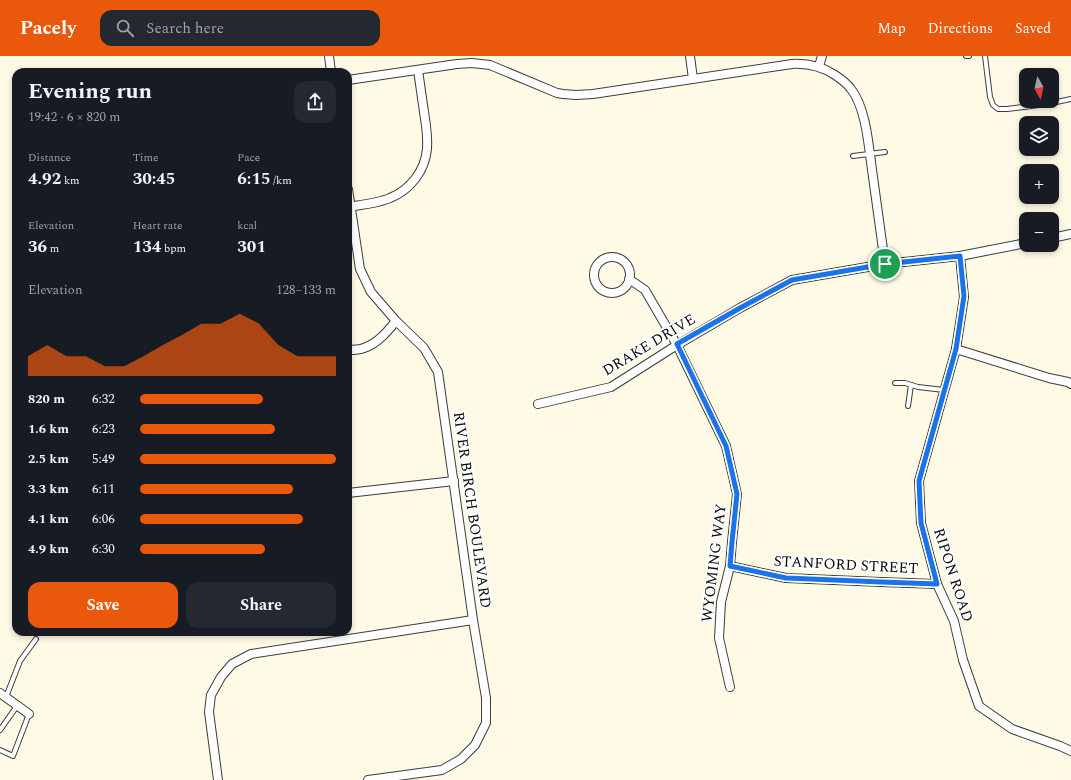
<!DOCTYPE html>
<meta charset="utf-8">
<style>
:root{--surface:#171b24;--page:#242831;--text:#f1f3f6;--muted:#9ea1a6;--accent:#ea580c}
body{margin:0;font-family:Spectral,serif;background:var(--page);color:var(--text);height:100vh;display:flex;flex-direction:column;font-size:15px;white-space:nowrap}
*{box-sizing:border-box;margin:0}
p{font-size:13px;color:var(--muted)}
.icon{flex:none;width:22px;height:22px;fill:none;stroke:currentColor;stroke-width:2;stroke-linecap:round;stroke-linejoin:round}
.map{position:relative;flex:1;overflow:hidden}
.drawer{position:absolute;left:12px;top:12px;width:340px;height:568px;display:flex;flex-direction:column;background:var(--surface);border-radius:12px;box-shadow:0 2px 6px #0003}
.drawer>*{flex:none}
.needle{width:26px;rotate:172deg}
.fabs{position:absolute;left:1019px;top:12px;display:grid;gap:8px}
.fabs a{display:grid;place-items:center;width:40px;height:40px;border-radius:8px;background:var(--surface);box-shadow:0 2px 6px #0003;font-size:20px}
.pin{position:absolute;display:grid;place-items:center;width:34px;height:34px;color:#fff;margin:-17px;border:2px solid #fff;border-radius:50%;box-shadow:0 1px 4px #0007}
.round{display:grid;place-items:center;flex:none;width:42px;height:42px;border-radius:12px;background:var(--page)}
.summary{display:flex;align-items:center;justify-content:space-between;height:68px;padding:0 16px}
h1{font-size:22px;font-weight:700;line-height:30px}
.figures{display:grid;grid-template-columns:repeat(3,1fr);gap:6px;height:68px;padding:4px 16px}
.figures div{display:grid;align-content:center}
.figures b{font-size:17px;font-weight:700}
.figures small{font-size:11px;font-weight:400}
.figures p{font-size:11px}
.chart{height:112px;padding:8px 16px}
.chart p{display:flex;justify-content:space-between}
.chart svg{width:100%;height:72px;margin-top:4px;fill:var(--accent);opacity:.7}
.action{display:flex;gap:8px;margin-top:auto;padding:8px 16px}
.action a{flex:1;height:46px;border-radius:12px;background:var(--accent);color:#fff;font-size:16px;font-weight:700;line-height:46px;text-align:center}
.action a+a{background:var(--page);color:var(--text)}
ul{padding:0 16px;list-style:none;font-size:13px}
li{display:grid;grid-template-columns:64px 48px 1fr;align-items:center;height:30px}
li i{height:10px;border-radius:5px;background:var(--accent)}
header{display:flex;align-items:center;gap:24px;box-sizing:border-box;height:56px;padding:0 20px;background:var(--accent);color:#fff}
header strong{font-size:19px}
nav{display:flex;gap:22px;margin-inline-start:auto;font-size:14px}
.search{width:280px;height:36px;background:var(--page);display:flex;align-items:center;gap:10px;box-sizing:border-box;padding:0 14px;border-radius:12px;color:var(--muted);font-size:15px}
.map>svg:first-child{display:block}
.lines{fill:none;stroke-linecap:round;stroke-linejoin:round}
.lane-casing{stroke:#3c3c3c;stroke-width:6}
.street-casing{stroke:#3c3c3c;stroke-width:10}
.lane{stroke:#fff;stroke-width:4}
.street{stroke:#fff;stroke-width:8}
.route-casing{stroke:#fff;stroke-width:8}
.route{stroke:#1a73e8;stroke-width:5}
.labels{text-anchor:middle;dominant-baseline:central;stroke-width:4;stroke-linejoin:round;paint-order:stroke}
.street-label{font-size:15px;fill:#090909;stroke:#fff}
</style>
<header>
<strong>Pacely</strong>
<div class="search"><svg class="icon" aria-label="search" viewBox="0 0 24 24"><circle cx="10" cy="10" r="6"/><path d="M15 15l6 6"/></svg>Search here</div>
<nav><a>Map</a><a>Directions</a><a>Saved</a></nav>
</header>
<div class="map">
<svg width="1071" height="724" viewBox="0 0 1071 724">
<rect width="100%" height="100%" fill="#fffae6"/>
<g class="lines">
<g class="lane-casing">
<g id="lane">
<path d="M 966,0 L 969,0"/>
<path d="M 985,0 L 990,41 L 993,49 L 998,53 L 1007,53 L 1047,48 L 1071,43"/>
<path d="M 853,100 L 885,96"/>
<path d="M 895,327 L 905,327 L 918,331 L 944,334"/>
<path d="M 908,350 L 911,329"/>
<path d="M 6,641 L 20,605 L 36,583"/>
<path d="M 0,674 L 17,650"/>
<path d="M 0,694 L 13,700 L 29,658"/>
</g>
</g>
<g class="street-casing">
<g id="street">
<path d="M 329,0 L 331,16"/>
<path d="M 690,0 L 693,23"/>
<path d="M 819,10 L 822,0"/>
<path d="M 348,24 L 457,8 L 472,7 L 490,9 L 557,37 L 563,38 L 576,39 L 593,38 L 792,8 C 808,7 821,10 835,19 C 841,23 847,27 851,33 C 867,53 869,95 873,121 C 877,150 881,179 885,208"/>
<path d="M 348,133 L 360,213 L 371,236 L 396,265 L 424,292 L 438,316 L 473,564 L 486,642 L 486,667 L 475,689 L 461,703 L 442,714 L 368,724"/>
<path d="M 348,151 C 360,149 379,147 390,142 C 410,134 425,115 427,93 C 428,81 426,68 424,56 C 422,42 420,28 418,14"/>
<path d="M 1052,182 L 1071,178"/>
<path d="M 960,200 L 964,241 L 956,293 L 919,425 L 921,467 L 937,528 L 954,565 L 963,604 L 979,650 L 1012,673 L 1060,690 L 1071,695"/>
<circle cx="612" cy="219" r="18"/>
<path d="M 629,223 L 645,234 L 677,289 L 726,390 L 737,438 L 732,486 L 730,510 L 721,546 L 719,582 L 730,631"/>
<path d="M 956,293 L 1049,322 L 1068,326 L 1071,328"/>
<path d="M 348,294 C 353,294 359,294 364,292 C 378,287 387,276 396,265"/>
<path d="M 538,348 L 611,331 L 677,289 L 740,252 L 792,224 L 885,208 L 960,200 L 1026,187"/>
<path d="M 348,437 L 454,425"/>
<path d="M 730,510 L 786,522 L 881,526 L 937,528"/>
<path d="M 0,637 L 29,658"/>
<path d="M 218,724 L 209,656 L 211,639 L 221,621 L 232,608 L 251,598 L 473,564"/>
</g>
</g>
<use href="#lane" class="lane"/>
<use href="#street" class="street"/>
</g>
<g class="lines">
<g class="route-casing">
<path id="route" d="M 960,200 L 964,240 L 956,293 L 919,425 L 921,467 L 937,528 L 881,526 L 786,522 L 730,510 L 732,486 L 737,438 L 726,390 L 677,288 L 740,252 L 792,224 L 885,208 Z"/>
</g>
<use href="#route" class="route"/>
</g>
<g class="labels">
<g class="street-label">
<text transform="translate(649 289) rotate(-31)">DRAKE DRIVE</text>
<text transform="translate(472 454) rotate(82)">RIVER BIRCH BOULEVARD</text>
<text transform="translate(714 507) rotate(-83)">WYOMING WAY</text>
<text transform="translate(846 509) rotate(3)">STANFORD STREET</text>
<text transform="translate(953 519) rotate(72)">RIPON ROAD</text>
</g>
</g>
</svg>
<div class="fabs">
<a><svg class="needle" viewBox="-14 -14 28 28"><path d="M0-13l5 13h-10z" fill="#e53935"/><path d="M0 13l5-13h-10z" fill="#9ea1a6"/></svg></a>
<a><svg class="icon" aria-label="layers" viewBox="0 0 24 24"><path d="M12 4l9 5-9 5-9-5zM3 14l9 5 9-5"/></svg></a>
<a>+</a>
<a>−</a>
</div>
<div class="pin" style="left:885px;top:208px;background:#1e9e55"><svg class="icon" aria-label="arrive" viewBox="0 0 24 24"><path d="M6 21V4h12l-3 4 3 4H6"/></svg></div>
<section class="drawer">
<div class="summary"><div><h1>Evening run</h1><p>19:42 · 6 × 820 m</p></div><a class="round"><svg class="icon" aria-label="share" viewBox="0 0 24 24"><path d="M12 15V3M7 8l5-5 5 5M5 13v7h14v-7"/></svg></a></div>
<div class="figures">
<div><p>Distance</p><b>4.92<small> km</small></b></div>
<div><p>Time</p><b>30:45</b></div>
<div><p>Pace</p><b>6:15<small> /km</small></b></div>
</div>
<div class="figures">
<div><p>Elevation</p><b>36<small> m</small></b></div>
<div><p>Heart rate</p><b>134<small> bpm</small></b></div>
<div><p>kcal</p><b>301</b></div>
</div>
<div class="chart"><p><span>Elevation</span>128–133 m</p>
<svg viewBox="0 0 160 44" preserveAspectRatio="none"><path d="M0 44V32L10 25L20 32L30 32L40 38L50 38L60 32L70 25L80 19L90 12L100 12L110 6L120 12L130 25L140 32L150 32L160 32V44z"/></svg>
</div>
<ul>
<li><b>820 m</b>6:32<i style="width:63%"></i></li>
<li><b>1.6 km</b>6:23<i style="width:69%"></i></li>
<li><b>2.5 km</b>5:49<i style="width:100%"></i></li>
<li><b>3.3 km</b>6:11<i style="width:78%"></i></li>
<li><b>4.1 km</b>6:06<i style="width:83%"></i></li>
<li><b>4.9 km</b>6:30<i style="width:64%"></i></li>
</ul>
<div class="action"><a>Save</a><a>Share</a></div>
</section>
</div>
